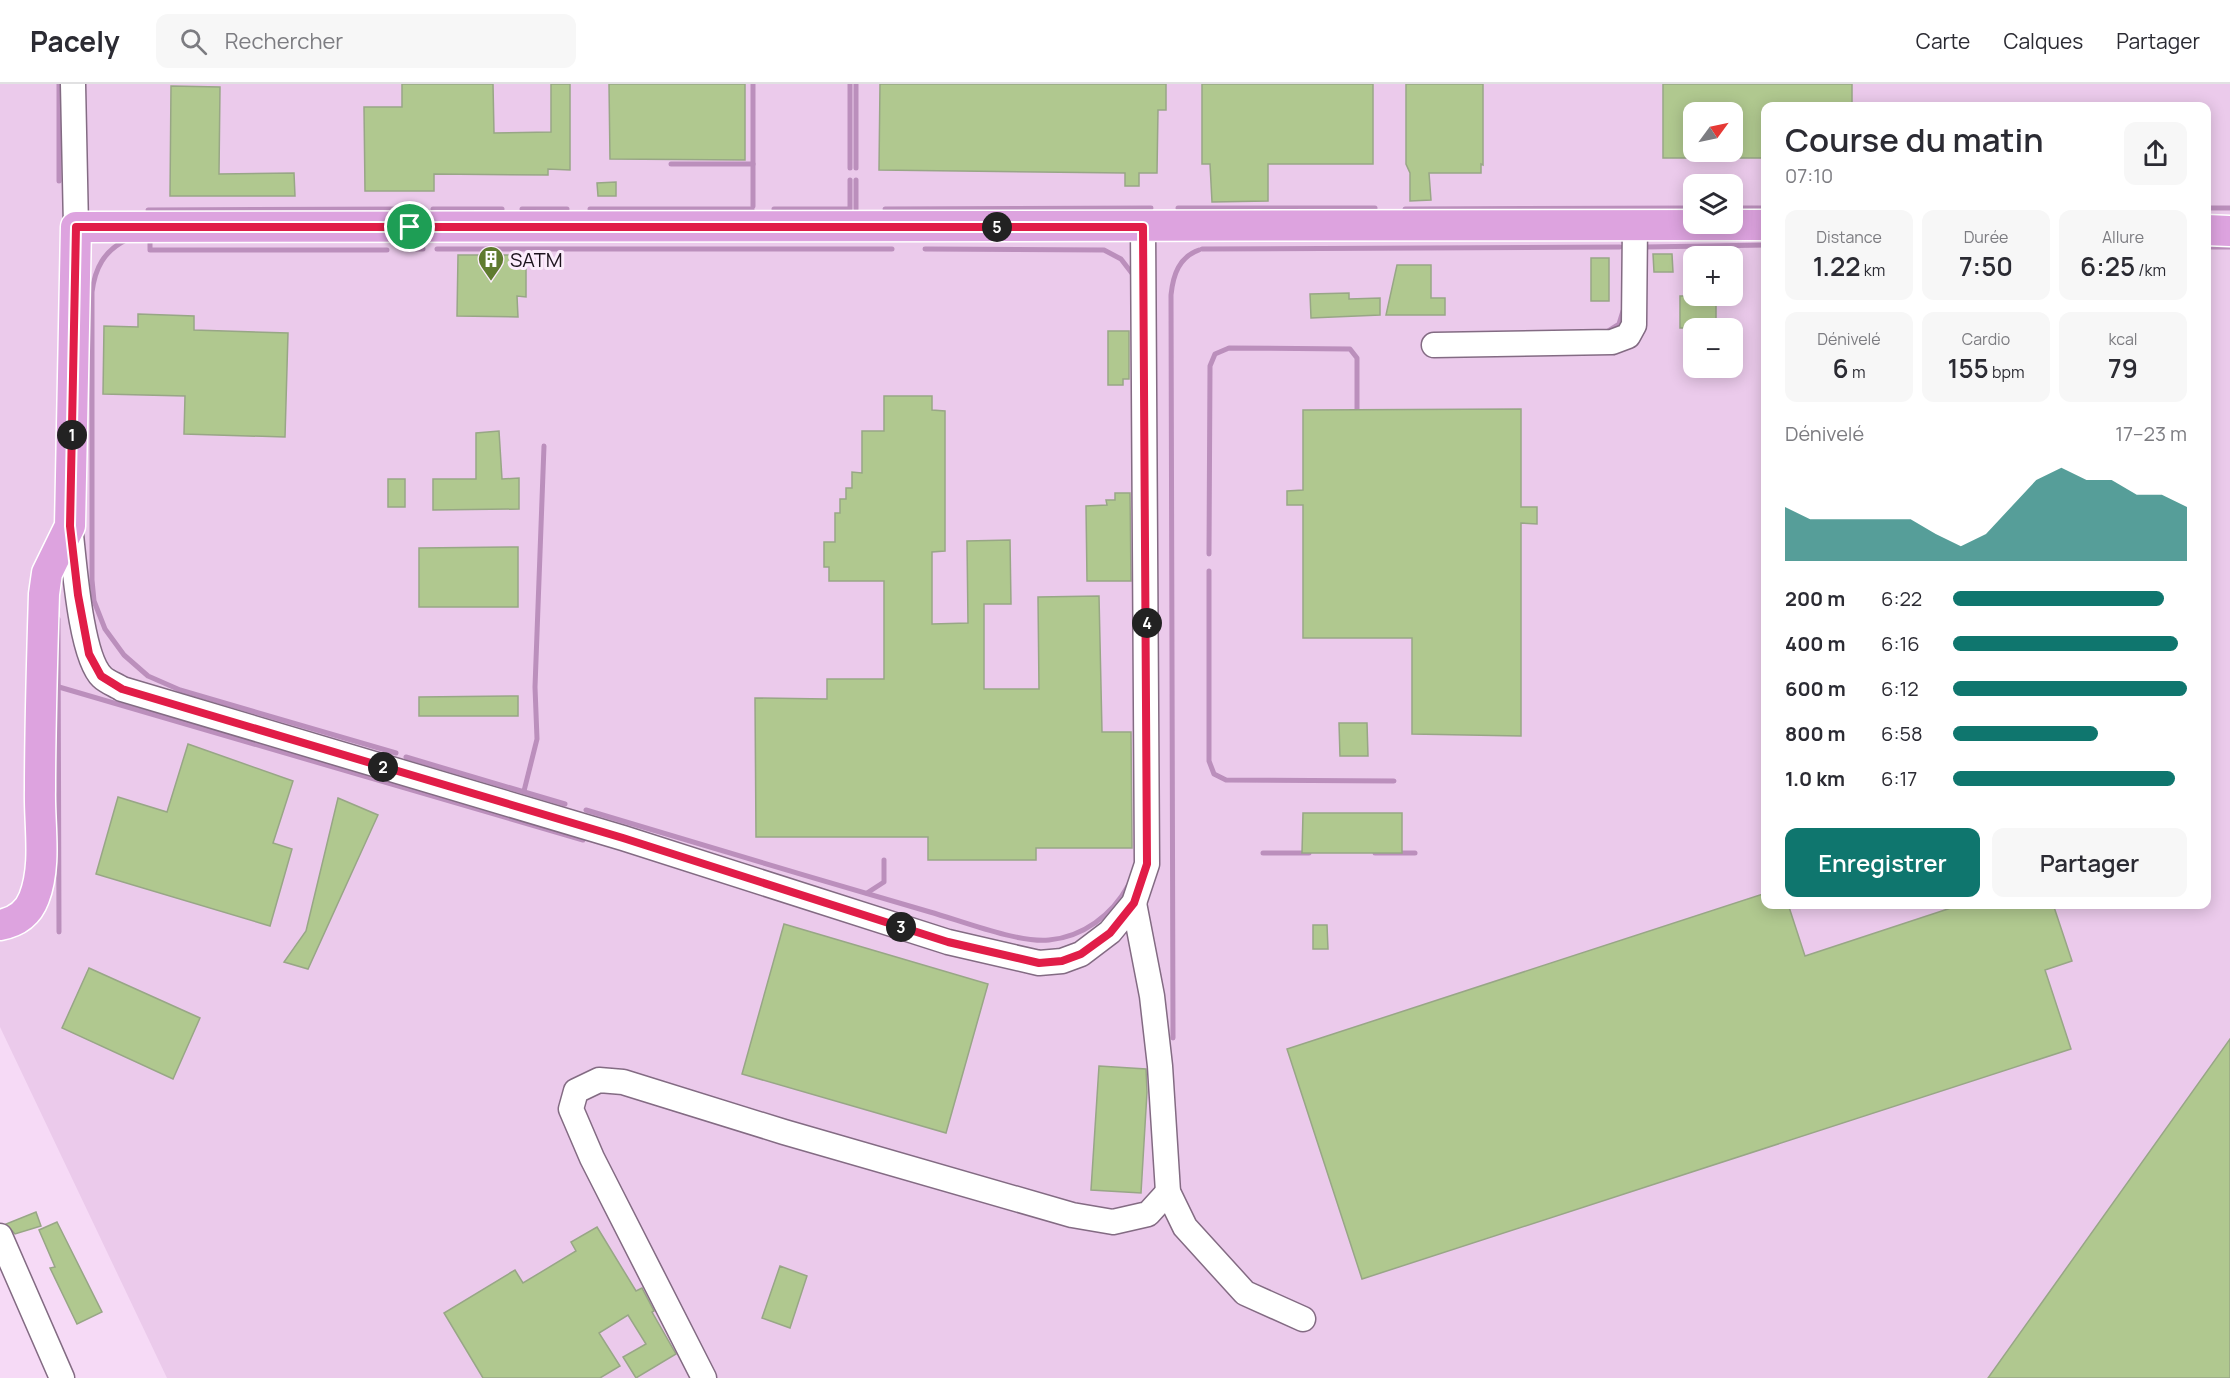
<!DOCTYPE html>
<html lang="fr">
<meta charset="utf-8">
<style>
:root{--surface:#fff;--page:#f7f7f7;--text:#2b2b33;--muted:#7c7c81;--line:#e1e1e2;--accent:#0f766e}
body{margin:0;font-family:Manrope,sans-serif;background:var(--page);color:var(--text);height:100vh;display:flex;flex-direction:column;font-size:22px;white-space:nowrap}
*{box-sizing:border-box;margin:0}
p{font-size:20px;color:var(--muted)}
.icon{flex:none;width:33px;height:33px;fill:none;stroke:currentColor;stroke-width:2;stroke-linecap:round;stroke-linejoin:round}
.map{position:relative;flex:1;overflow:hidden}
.side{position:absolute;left:1761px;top:18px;width:450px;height:807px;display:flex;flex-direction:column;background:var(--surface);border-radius:12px;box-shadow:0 3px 15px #0003}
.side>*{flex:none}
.needle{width:39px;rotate:57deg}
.tools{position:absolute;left:1683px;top:18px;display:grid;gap:12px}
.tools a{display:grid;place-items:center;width:60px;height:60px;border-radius:12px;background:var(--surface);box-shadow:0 3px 15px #0003;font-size:30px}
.pin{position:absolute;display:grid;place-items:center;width:51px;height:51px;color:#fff;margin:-26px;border:3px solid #fff;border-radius:50%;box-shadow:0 2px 6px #0007}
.km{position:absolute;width:30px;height:30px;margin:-15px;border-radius:50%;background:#222;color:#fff;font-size:16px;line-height:30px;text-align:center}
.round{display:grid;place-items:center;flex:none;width:63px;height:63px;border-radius:12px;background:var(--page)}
.headline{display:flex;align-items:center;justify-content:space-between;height:102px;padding:0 24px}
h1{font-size:33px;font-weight:600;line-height:45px}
.metrics{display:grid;grid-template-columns:repeat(3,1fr);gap:9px;height:102px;padding:6px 24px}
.metrics div{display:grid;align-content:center;border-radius:12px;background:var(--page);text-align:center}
.metrics b{font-size:26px;font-weight:600}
.metrics small{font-size:16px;font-weight:400}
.metrics p{font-size:16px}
.chart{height:168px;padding:12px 24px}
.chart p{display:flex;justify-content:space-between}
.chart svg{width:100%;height:108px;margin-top:6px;fill:var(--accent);opacity:.7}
.button{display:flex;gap:12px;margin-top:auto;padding:12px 24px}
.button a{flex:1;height:69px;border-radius:12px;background:var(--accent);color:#fff;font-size:24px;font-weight:600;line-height:69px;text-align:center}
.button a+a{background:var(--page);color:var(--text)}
ul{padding:0 24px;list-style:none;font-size:20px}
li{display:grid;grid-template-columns:96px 72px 1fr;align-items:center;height:45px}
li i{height:15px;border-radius:8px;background:var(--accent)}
header{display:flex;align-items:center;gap:36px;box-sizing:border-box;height:84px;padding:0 30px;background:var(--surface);border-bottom:2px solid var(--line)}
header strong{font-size:28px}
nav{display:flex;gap:33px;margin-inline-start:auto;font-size:21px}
.search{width:420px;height:54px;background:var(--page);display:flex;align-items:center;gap:15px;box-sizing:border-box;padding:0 21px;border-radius:12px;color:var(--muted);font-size:22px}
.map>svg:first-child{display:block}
.built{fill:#ebcaeb;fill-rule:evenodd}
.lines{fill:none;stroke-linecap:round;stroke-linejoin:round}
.stream{stroke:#bb8fbc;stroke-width:5}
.building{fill:#b0c88f;stroke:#98a686;stroke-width:1.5}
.minor-casing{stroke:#836b83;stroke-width:27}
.major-casing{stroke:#fff;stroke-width:33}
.minor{stroke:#fff;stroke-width:24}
.major{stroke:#dda3df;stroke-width:30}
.route-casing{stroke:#fff;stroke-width:12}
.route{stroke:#e11d48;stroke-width:8}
.labels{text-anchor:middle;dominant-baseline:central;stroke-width:6;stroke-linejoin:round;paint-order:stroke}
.poi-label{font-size:20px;fill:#1d131d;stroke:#fcecfc;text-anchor:start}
</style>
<header>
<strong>Pacely</strong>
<div class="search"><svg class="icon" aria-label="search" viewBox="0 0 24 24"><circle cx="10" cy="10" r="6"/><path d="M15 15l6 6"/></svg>Rechercher</div>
<nav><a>Carte</a><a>Calques</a><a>Partager</a></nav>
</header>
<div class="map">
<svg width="2230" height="1294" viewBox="0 0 2230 1294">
<rect width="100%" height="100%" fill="#f6daf6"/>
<path class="built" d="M 0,0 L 2230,0 L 2230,1294 L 167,1294 L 0,943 ZM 1766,22 L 2206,22 L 2206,820 L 1766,820 ZM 1694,28 L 1732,28 L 1732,68 L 1694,68 ZM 1694,100 L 1732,100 L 1732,140 L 1694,140 ZM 1694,172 L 1732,172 L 1732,212 L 1694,212 ZM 1694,244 L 1732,244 L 1732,284 L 1694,284 Z"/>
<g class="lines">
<g class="stream">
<path d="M 59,0 L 59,97"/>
<path d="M 671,80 L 753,80"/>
<path d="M 850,84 L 850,0"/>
<path d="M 856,84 L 856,0"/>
<path d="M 753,122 L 753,0"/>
<path d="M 1178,124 L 1375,124"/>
<path d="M 1732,124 L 1766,124"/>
<path d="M 2206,124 L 2230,124"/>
<path d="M 433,125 L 502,125"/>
<path d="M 522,125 L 567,125"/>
<path d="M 590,125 L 752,125"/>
<path d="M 774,125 L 850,125 L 850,96"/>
<path d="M 856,125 L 856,96"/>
<path d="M 885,125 L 1151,124"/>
<path d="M 1405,125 L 1694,124"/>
<path d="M 148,126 L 408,125"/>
<path d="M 150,153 L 150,166 L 387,166"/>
<path d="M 126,156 C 104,167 95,184 92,208 L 92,496 L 94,517 L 105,545 L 124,571 L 148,592 L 180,606 L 396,669"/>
<path d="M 1645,163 L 1766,161"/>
<path d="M 2206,163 L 2230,163"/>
<path d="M 408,165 L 423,165"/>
<path d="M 437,165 L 892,165"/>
<path d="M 925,165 L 1104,166 L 1121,175 L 1134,192"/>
<path d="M 1202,165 L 1620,163"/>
<path d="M 1608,247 L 1619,240 L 1623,227"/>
<path d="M 1209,470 L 1210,282 L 1215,270 L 1229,264 L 1350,265 L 1357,274 L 1357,326"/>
<path d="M 1209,487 L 1209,677 L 1214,690 L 1226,696 L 1394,697"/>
<path d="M 58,535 L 59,848"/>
<path d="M 59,603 L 583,756"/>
<path d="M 406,673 L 565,720"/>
<path d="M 524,707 L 537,655 L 535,603 L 544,362"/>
<path d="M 586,726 C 701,760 815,795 930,828 C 962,837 1017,859 1049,856 C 1083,853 1112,831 1128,802"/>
<path d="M 1263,769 L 1309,769"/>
<path d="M 1375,769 L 1415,769"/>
<path d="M 867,809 L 884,798 L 884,776"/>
<path d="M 1173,954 L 1171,211 C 1173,191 1179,173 1199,166"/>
</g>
</g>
<g class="building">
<path d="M 402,0 L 493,0 L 494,49 L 551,48 L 551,0 L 570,0 L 570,86 L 548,85 L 548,91 L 434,90 L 434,107 L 365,107 L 364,23 L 402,23 Z"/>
<path d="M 609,0 L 745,0 L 745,76 L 610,75 Z"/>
<path d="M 880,0 L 1166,0 L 1166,26 L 1158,26 L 1157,89 L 1139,89 L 1139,102 L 1125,102 L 1125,89 L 879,86 Z"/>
<path d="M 1202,0 L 1373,0 L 1373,80 L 1268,80 L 1268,117 L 1212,118 L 1210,80 L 1202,80 Z"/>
<path d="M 1406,0 L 1483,0 L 1483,81 L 1481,80 L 1481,89 L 1429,89 L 1431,116 L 1410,117 L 1410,89 L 1406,80 Z"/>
<path d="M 1663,0 L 1852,0 L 1852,22 L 1766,22 L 1766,74 L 1732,74 L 1732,28 L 1694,28 L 1694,74 L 1663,74 Z"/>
<path d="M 171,2 L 220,3 L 219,90 L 294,89 L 295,112 L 170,112 Z"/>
<path d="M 616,98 L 616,112 L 598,112 L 597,99 Z"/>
<path d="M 1653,170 L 1672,170 L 1673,188 L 1654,188 Z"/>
<path d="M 458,171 L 517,171 L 517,184 L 526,185 L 526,213 L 517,212 L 518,233 L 457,232 Z"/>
<rect x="1591" y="174" width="18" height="43"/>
<path d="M 1397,181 L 1431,181 L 1431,214 L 1445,214 L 1445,231 L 1386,231 Z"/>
<path d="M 1349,209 L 1349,215 L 1380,214 L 1380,231 L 1311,234 L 1310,210 Z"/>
<rect x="1680" y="212" width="36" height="32"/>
<path d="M 138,230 L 194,232 L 194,246 L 288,249 L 285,353 L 184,350 L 185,312 L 103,310 L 104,242 L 138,243 Z"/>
<path d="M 1108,247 L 1129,247 L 1129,295 L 1123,295 L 1123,301 L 1108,301 Z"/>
<path d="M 884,312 L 932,312 L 932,326 L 945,327 L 945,467 L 932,468 L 932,540 L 968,539 L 967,457 L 1010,456 L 1011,520 L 984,520 L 984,605 L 1039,605 L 1038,513 L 1099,512 L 1102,648 L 1131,648 L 1132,764 L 1036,764 L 1036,776 L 928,776 L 928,753 L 756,753 L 755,614 L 827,615 L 827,595 L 884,595 L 884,497 L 829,497 L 829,483 L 824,483 L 824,458 L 835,458 L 835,429 L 840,429 L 840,415 L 846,415 L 846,404 L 852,404 L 852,388 L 862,389 L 862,347 L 884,347 Z"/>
<path d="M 1521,325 L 1521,423 L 1537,423 L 1537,440 L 1521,439 L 1521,652 L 1412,650 L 1412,554 L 1303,554 L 1303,421 L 1287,421 L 1287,407 L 1303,406 L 1303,326 Z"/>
<path d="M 499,347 L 502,395 L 519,394 L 519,425 L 433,426 L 433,395 L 476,395 L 476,349 Z"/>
<rect x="388" y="395" width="17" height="28"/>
<path d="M 1115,409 L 1130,409 L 1131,497 L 1087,497 L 1086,422 L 1107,421 L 1106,416 L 1115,416 Z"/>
<path d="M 518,463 L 518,523 L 419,523 L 419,464 Z"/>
<path d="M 518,612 L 518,632 L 419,632 L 419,613 Z"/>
<path d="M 1339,639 L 1367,639 L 1368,672 L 1340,672 Z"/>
<path d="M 188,660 L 293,697 L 273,759 L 292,765 L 270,842 L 96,790 L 118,713 L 167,728 Z"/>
<path d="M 338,714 L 378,731 L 308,885 L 284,878 L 306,847 Z"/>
<path d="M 1303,729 L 1402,729 L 1402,769 L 1302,769 Z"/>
<path d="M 1766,809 L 1766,820 L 1788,820 L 1805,872 L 1963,820 L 2053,820 L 2072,877 L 2045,886 L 2071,965 L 1362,1195 L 1287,965 Z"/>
<path d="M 784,840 L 988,900 L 946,1049 L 742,990 Z"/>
<path d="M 1313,841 L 1327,841 L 1328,865 L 1313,865 Z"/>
<path d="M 89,884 L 200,934 L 173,995 L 62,944 Z"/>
<path d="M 2230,955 L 2230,1294 L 1988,1294 Z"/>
<path d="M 1099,982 L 1146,985 L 1147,1008 L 1141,1109 L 1091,1106 Z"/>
<path d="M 36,1128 L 41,1142 L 15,1150 L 6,1140 Z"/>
<path d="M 57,1138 L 102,1228 L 77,1240 L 50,1184 L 55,1183 L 39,1146 Z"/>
<path d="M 597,1143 L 636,1207 L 642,1204 L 654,1227 L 652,1228 L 676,1270 L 636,1294 L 623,1273 L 646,1260 L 628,1231 L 599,1249 L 620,1282 L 600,1294 L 483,1294 L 444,1229 L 515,1186 L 523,1199 L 576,1167 L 571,1158 Z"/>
<path d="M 780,1182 L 807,1192 L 790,1244 L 762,1234 Z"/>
</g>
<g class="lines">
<g class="minor-casing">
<g id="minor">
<path d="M 73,0 L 76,143"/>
<path d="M 1434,261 L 1612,258 L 1628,252 L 1634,241 L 1635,140"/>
<path d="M 70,442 C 74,474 80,572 102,593 C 107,598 116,601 122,605 L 623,754 L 948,858 L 1039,879 L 1062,877 L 1081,870 L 1110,848 L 1134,819 L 1147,780 L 1143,143"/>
<path d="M 1134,819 L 1152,912 L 1160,982 L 1168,1108 L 1185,1143 L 1245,1209 L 1303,1235"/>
<path d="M 0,1152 L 62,1294"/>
<path d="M 704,1294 L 592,1074 L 571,1025 L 576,1007 L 599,996 L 623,998 L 784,1048 L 1072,1131 L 1113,1138 L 1148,1130 L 1168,1108"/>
</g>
</g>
<g class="major-casing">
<g id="major">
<path d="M 2206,146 L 2230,147"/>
<path d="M 0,841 C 16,838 28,830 34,814 C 47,781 39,740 40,706 C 40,640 42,575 44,510 L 47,489 L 70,442 L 76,143 L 1766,141"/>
</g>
</g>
<use href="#minor" class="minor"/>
<use href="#major" class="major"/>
</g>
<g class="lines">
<g class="route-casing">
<path id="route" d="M 76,143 L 1143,143 L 1147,780 L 1134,819 L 1110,849 L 1081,870 L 1062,877 L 1039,879 L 948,858 L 623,754 L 122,605 L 101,592 L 89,570 L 78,511 L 70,442 Z"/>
</g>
<use href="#route" class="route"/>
</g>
<defs>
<g id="building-pin" transform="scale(1.35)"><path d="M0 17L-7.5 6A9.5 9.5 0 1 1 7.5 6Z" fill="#5f7b2f" stroke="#fcecfc"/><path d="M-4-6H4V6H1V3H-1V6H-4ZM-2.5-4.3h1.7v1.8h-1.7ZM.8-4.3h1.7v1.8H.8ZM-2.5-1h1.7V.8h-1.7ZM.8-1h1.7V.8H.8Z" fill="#fff"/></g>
</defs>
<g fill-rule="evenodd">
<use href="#building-pin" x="491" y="175"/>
</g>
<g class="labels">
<g class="poi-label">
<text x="510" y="175">SATM</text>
</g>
</g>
</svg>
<div class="tools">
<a><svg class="needle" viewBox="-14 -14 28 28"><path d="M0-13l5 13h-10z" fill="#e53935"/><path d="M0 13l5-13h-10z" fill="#7c7c81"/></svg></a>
<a><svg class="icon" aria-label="layers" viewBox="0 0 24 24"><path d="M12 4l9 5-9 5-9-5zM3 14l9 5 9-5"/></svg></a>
<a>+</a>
<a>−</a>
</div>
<div class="pin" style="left:410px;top:143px;background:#1e9e55"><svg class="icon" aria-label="arrive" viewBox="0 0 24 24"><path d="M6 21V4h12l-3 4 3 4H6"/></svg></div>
<b class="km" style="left:72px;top:351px">1</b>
<b class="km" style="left:383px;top:683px">2</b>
<b class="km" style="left:901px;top:843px">3</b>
<b class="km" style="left:1147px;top:539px">4</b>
<b class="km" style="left:997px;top:143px">5</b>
<section class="side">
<div class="headline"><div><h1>Course du matin</h1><p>07:10</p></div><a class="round"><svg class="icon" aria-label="share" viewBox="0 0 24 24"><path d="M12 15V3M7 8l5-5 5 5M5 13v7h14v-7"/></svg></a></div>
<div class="metrics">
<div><p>Distance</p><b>1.22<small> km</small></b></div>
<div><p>Durée</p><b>7:50</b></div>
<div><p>Allure</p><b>6:25<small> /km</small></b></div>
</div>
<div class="metrics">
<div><p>Dénivelé</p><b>6<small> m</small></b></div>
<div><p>Cardio</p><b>155<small> bpm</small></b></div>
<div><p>kcal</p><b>79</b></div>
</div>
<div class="chart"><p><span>Dénivelé</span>17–23 m</p>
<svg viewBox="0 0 160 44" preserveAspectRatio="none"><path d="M0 44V22L10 27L20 27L30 27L40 27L50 27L60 33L70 38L80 33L90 22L100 11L110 6L120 11L130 11L140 17L150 17L160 22V44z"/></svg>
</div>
<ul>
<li><b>200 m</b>6:22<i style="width:90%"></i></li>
<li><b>400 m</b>6:16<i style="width:96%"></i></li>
<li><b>600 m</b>6:12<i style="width:100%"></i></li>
<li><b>800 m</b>6:58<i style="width:62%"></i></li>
<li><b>1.0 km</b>6:17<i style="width:95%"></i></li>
</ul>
<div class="button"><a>Enregistrer</a><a>Partager</a></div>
</section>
</div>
